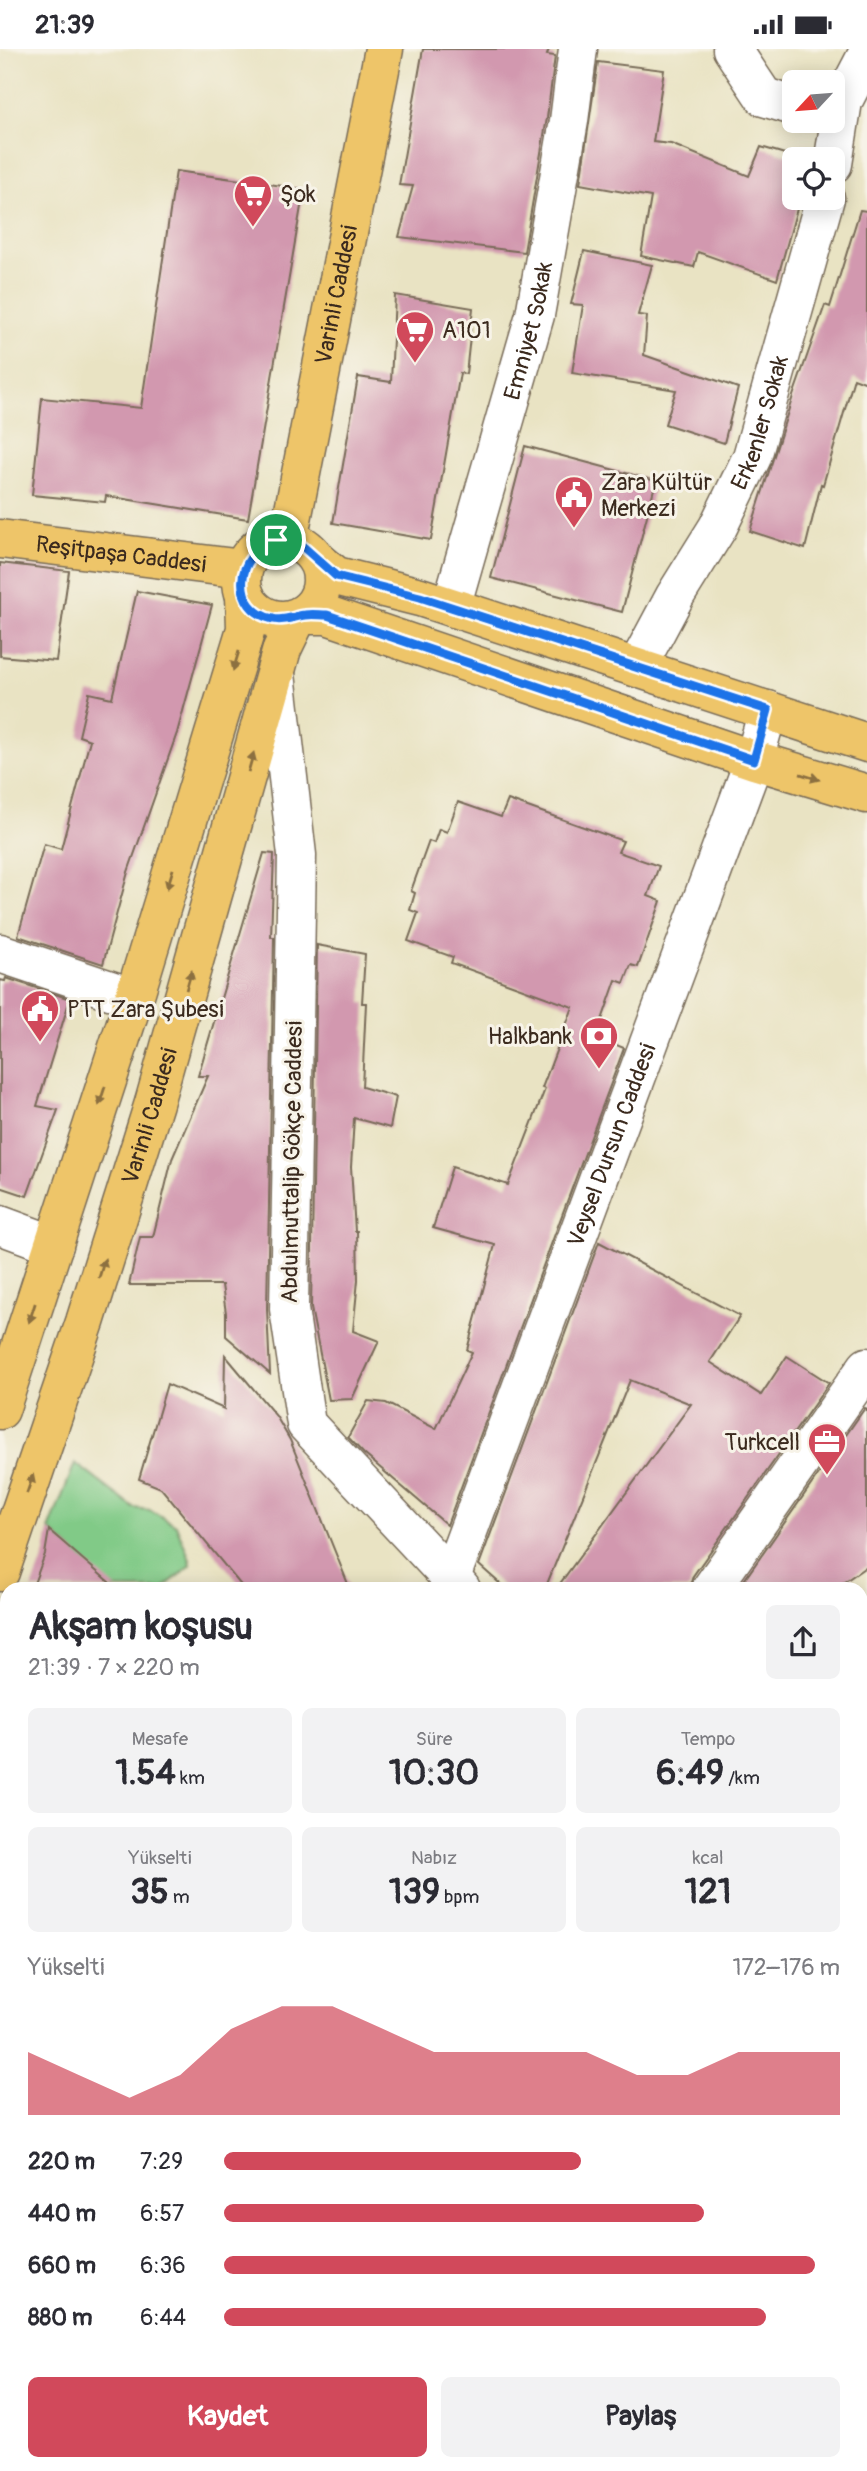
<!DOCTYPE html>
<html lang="tr">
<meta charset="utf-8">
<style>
:root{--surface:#fff;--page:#f2f2f3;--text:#2b2b33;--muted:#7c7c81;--accent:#d1495b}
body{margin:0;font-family:Pangolin,sans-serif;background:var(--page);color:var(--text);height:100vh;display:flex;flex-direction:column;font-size:26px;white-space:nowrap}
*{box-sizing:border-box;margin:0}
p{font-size:23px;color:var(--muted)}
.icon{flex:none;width:38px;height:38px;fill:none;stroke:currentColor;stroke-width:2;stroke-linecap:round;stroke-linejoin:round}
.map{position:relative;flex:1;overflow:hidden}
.drawer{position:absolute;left:0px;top:1533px;width:868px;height:889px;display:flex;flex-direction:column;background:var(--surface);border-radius:21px 21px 0 0;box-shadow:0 4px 18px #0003}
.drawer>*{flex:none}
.needle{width:46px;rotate:244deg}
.tools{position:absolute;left:782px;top:21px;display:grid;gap:14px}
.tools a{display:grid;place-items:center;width:63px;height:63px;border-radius:10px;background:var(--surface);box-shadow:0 4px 18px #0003;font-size:35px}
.pin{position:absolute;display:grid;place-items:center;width:60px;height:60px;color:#fff;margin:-30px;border:4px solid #fff;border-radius:50%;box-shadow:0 2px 7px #0007}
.round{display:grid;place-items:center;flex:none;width:74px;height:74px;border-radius:10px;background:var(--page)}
.headline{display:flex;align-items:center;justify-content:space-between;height:119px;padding:0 28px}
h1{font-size:38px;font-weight:700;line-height:52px}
.figures{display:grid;grid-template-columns:repeat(3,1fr);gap:10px;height:119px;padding:7px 28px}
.figures div{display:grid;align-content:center;border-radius:10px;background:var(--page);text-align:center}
.figures b{font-size:35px;font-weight:700}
.figures small{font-size:19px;font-weight:400}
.figures p{font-size:19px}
.chart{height:196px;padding:14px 28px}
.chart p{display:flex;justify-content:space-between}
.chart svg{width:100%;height:126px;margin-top:7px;fill:var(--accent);opacity:.7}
.button{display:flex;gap:14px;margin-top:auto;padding:14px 28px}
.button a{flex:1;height:80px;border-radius:10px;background:var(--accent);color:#fff;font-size:28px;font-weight:700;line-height:80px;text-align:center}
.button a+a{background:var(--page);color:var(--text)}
ul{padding:0 28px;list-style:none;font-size:23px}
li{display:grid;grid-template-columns:112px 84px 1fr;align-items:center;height:52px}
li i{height:18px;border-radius:9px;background:var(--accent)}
.status{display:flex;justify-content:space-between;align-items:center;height:49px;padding:0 35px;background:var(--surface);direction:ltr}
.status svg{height:19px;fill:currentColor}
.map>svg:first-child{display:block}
.green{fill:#81ca87;stroke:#5e7a52;stroke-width:2}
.building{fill:#d298af}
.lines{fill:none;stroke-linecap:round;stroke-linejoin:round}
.minor-casing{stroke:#786b58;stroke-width:41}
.major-casing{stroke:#786b58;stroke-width:41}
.highway-casing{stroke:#786b58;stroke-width:41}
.minor{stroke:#fff;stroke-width:38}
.major{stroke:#eec569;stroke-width:38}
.highway{stroke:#eec569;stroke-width:38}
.oneway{fill:#8c7040}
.route-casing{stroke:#fff;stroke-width:14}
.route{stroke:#1a73e8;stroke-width:9}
.labels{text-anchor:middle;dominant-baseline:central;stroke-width:6;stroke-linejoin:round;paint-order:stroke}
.poi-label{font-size:23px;fill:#3b2a1e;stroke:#f7f3e8;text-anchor:start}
.street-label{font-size:23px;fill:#3b2a1e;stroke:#f7f3e8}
</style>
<div class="status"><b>21:39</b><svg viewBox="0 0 49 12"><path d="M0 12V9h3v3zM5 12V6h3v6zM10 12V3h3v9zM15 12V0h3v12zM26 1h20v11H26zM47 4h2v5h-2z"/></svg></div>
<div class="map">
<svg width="867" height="2422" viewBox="0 0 867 2422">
<rect width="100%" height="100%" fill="#f7f3e8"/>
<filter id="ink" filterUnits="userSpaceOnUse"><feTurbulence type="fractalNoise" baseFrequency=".0143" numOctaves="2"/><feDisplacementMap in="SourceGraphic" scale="14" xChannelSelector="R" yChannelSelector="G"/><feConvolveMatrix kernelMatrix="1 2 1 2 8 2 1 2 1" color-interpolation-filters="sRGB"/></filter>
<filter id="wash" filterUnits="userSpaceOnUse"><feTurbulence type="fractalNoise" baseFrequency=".00686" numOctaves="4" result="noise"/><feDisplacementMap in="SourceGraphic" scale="28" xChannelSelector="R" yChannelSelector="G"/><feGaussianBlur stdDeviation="1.57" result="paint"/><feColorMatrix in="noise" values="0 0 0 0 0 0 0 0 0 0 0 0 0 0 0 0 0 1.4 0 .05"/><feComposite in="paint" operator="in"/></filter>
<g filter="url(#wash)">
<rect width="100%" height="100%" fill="#e9e3c3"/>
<path class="green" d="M 75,1414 L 134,1459 L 150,1461 L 176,1476 C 180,1488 190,1505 191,1516 L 162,1540 L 114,1540 L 49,1481 Z"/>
<g id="blocks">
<g class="building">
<path d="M 423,0 L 549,0 L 547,6 L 555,7 L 547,69 L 524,203 L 399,188 L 413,137 L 399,136 Z"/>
<path d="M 598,13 L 664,21 L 653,93 L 671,95 L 749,127 L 761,98 L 802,110 L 794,110 L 794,149 L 800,149 L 777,231 L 698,203 L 694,218 L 641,207 L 651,148 L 580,135 Z"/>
<path d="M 176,122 L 304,140 L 248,470 L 106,447 L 105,453 L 32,446 L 42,349 L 141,359 Z"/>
<path d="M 860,161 L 867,162 L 867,334 L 854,329 L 823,436 L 821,435 L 805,500 L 750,482 L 793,347 L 825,256 L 830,258 Z"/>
<path d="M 584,202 L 652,216 L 638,266 L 647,267 L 644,306 L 738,339 L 724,394 L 665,375 L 676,341 L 572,324 L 583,256 L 571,255 Z"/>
<path d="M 395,246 L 473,259 L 466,325 L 460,324 L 431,491 L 333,474 L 358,328 L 391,333 Z"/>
<path d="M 525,397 L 656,432 L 622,563 L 491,529 Z"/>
<path d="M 0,514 L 69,522 L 56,612 L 0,607 Z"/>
<path d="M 137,542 L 212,556 L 177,684 L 128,823 L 103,915 L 18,887 L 44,795 L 61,800 L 90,691 L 79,687 L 89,644 L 112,649 Z"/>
<path d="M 508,751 L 623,792 L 618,803 L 659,817 L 648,847 L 661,852 L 638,918 L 631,916 L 624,934 L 616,931 L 596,988 L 624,999 L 447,1476 L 364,1405 L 348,1388 L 368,1352 L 386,1354 L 436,1380 L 472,1303 L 467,1301 L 495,1196 L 433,1179 L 452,1118 L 508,1136 L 545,1040 L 542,1039 L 573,958 L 451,914 L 453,908 L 408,892 L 418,864 L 410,861 L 415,844 L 411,842 L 429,792 L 434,794 L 439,780 L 447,783 L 458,753 L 501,768 Z"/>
<path d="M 264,804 L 274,805 L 271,888 L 274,888 L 267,1260 L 270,1325 L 226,1287 L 226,1264 L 222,1236 L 129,1236 L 140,1188 L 153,1188 L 172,1110 L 208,1027 L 198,1027 Z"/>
<path d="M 317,896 L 365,905 L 362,954 L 366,954 L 362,1038 L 396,1048 L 390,1079 L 354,1069 L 351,1118 L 355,1182 L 357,1182 L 358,1231 L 353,1282 L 379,1292 L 352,1350 L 329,1351 L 311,1259 Z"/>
<path d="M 6,929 L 70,950 L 37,1057 L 58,1061 L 27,1147 L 0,1138 L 0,931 L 5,932 Z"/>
<path d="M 599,1193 L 740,1267 L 710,1313 L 761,1346 L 787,1307 L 829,1334 L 693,1527 L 689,1540 L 556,1540 L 691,1355 L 630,1331 L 545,1540 L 506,1540 L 479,1516 Z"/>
<path d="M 225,1306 L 276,1367 L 290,1391 L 350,1540 L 244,1540 L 161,1439 L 139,1430 L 167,1335 L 224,1360 Z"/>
<path d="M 865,1359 L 867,1360 L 867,1517 L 834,1540 L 738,1540 Z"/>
<path d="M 49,1481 L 117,1540 L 32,1540 L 45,1505 Z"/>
</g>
</g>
</g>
<g filter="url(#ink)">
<use href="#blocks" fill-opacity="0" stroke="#786b58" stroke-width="2"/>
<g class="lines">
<g class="minor-casing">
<g id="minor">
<path d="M 732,0 L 764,48 L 794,57"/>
<path d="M 833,115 L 843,52 L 867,6"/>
<path id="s1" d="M 451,558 L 535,266 L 569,72 L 578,0"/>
<path id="s2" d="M 637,618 L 675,547 L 718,478 L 752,408 L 825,149"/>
<path d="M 276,625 L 297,806 L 289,1260 L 306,1375 L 461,1540"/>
<path d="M 0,904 L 134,949"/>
<path d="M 0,1176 L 54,1196"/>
<path id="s3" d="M 450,1531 L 754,711 L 768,661"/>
<path d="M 711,1540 L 867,1318"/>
<path d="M 861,1705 L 867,1707"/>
<path d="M 0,1918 L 7,1926"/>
<path d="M 0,2095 L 7,2100"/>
<path d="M 0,2269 L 7,2277"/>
<path d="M 861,2387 L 867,2390"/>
<path d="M 50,2415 L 57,2422"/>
<path d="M 705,2415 L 708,2422"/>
<path d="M 410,2422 L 412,2415"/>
</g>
</g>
<g class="major-casing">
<g id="major">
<path id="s4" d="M 0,490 L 243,520"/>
<path id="s5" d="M 288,491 L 384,0"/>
<circle cx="282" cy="531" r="40"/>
<path d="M 318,512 L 336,527 L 420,548 L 867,694"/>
<path d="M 302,566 L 327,566 L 754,711 L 867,745"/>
<path d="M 0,1361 L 134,949 L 246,580 L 245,546"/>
<path id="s6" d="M 0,1523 L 85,1273 L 154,1054 L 282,600 L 297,569"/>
</g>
</g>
<g class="highway-casing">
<g id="highway">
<path d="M 0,1637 L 7,1641"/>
<path d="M 0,1701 L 7,1705"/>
<path d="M 861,2111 L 867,2114"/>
<path d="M 861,2197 L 867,2200"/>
</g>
</g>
<use href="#minor" class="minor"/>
<use href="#major" class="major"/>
<use href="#highway" class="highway"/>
</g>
<defs><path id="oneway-solid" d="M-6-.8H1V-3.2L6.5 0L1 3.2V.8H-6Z" transform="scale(1.75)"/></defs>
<g class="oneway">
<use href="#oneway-solid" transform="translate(236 612) rotate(107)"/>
<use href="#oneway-solid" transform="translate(251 713) rotate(-74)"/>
<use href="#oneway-solid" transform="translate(810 728) rotate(17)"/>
<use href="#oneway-solid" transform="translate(170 830) rotate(107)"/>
<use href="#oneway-solid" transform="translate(189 931) rotate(-74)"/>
<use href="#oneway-solid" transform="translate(102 1047) rotate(108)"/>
<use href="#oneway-solid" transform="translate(102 1219) rotate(-73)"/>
<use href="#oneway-solid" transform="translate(32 1264) rotate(108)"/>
<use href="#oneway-solid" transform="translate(30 1435) rotate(-71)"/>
</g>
</g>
<g class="lines" filter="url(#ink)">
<g class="route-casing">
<path id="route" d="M 276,491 L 288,491 L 300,495 L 336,527 L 420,548 L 768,661 L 754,711 L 327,566 C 320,566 312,565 305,566 C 294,567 285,573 273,570 C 231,561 233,505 276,491 Z"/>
</g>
<use href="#route" class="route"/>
</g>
<defs>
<g id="supermarket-pin" transform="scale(2.0125)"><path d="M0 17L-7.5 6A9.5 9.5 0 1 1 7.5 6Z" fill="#d1495b" stroke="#f7f3e8"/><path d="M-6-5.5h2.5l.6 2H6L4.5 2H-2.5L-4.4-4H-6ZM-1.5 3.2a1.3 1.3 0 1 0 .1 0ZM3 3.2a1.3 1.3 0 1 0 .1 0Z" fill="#fff"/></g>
<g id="civic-pin" transform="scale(2.0125)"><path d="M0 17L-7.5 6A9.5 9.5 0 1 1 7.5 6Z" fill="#d1495b" stroke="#f7f3e8"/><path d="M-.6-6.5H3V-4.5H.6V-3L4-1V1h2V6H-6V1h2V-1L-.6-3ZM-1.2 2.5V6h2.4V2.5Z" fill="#fff"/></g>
<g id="bank-pin" transform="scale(2.0125)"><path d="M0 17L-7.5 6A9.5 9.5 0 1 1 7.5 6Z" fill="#d1495b" stroke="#f7f3e8"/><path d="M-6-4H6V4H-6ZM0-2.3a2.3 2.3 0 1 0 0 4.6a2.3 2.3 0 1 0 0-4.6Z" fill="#fff"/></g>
<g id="office-pin" transform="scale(2.0125)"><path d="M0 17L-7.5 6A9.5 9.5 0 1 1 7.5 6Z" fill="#d1495b" stroke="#f7f3e8"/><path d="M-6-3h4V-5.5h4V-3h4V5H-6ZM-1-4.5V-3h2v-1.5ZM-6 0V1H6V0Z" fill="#fff"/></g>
</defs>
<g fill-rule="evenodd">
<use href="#supermarket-pin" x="253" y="145"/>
<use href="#supermarket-pin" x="415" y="281"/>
<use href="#civic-pin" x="574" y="446"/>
<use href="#civic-pin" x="40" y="960"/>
<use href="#bank-pin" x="599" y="987"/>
<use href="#office-pin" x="827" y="1393"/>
</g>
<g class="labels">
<g class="poi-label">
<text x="280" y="145">Şok</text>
<text x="442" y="281">A101</text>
<text x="601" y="433">Zara Kültür<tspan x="601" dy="26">Merkezi</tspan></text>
<text x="67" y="960">PTT Zara Şubesi</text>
<text x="572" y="987" text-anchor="end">Halkbank</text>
<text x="800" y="1393" text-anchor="end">Turkcell</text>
</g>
<g class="street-label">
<text stroke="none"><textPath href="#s5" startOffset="250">Varinli Caddesi</textPath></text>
<text stroke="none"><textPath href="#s1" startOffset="287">Emniyet Sokak</textPath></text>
<text stroke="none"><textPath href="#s2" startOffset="275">Erkenler Sokak</textPath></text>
<text stroke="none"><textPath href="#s4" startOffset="122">Reşitpaşa Caddesi</textPath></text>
<text stroke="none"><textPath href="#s6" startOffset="480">Varinli Caddesi</textPath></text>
<text stroke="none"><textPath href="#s3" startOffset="464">Veysel Dursun Caddesi</textPath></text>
<text transform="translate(292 1113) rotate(-89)">Abdulmuttalip Gökçe Caddesi</text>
</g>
</g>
</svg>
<div class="tools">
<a><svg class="needle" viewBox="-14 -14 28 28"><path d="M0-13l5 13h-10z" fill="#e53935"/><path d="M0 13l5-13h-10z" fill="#7c7c81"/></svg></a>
<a><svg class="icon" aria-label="locate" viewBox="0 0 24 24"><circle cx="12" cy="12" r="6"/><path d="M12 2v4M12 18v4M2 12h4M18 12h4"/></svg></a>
</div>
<div class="pin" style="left:276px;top:491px;background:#1e9e55"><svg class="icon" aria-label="arrive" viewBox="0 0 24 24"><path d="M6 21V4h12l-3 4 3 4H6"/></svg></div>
<section class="drawer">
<div class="headline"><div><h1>Akşam koşusu</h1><p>21:39 · 7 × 220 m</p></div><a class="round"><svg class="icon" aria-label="share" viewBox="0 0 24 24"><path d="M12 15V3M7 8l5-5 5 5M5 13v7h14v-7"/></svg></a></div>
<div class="figures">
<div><p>Mesafe</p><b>1.54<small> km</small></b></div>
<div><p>Süre</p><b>10:30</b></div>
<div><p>Tempo</p><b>6:49<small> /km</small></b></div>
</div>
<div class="figures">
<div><p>Yükselti</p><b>35<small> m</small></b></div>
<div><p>Nabız</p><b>139<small> bpm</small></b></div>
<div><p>kcal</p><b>121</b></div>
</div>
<div class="chart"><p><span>Yükselti</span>172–176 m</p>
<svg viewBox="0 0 160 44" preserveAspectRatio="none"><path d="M0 44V22L10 30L20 38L30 30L40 14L50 6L60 6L70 14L80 22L90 22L100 22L110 22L120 30L130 30L140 22L150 22L160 22V44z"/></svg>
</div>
<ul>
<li><b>220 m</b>7:29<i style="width:58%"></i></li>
<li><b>440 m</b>6:57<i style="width:78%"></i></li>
<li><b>660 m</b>6:36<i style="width:96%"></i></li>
<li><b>880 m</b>6:44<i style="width:88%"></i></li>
</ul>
<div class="button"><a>Kaydet</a><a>Paylaş</a></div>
</section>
</div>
